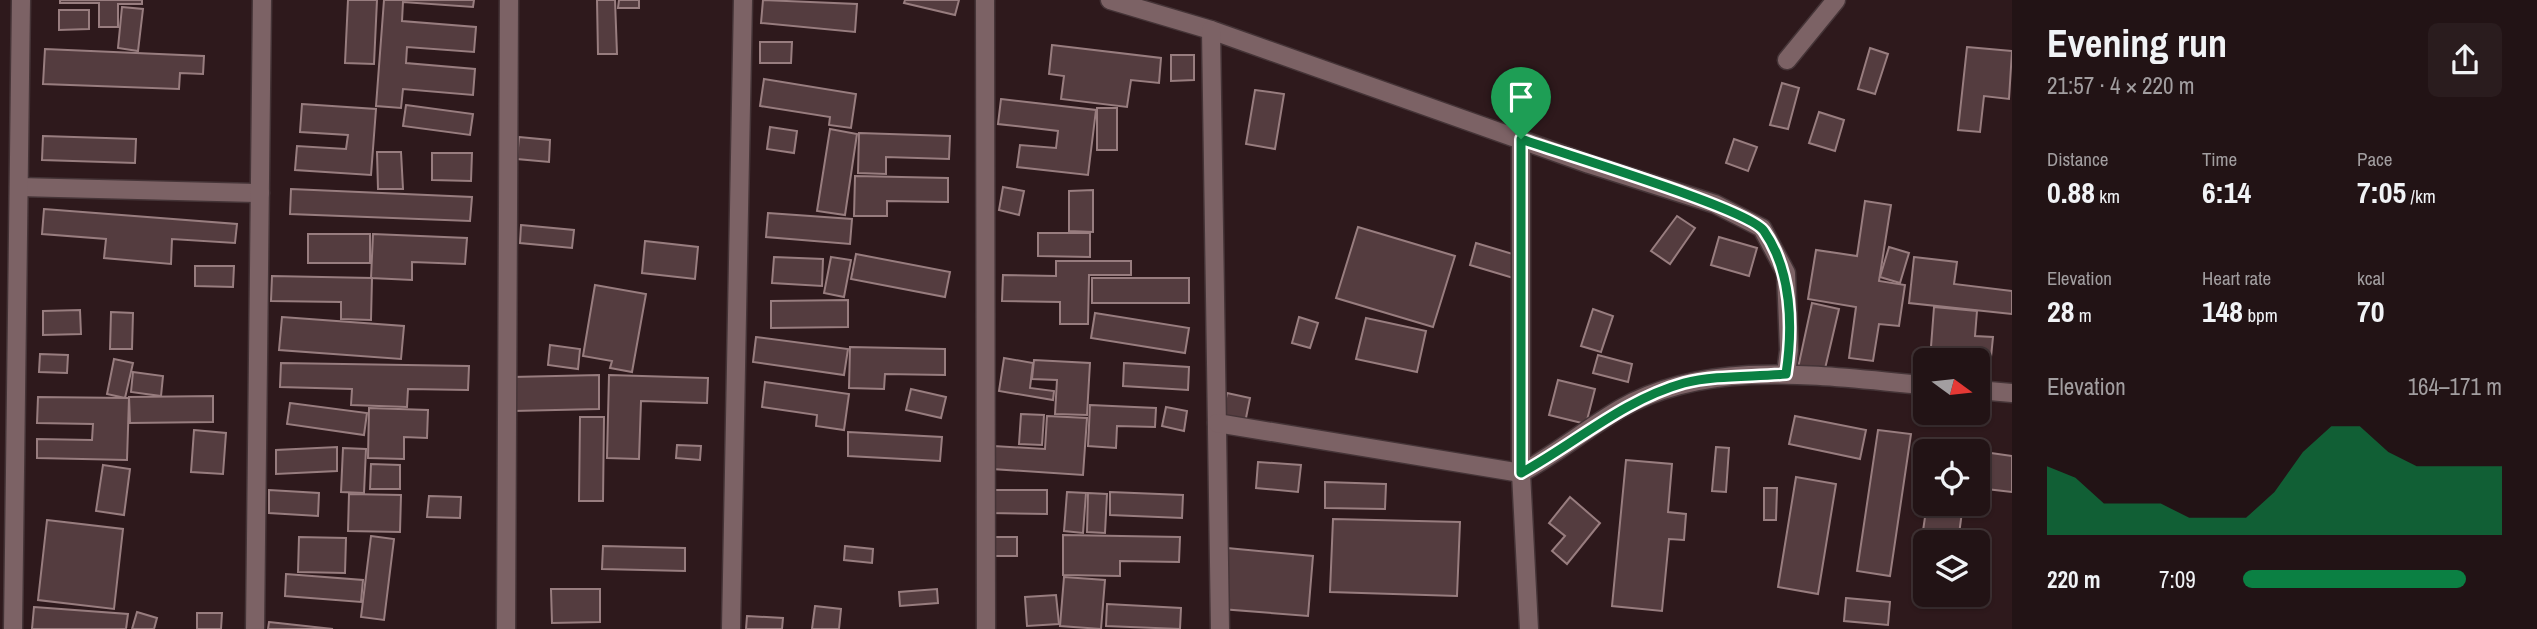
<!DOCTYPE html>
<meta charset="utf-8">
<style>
:root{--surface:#221315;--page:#2a1c1e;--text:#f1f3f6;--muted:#a29ea0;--line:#3f3234;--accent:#0b8043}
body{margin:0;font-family:"Archivo Narrow",sans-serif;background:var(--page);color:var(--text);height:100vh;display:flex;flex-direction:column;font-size:26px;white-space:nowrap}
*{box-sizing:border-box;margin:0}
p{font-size:23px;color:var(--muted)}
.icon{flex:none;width:38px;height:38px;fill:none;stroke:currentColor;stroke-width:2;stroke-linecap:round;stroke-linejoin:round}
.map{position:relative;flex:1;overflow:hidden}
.panel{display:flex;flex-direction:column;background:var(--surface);width:525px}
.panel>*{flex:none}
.needle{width:46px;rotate:105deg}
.controls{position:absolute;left:1913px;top:348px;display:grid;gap:14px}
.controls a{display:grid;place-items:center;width:77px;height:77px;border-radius:10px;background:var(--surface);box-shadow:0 2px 5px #0004,0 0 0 2px var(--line);font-size:35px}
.pin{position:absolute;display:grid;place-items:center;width:60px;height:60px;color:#fff;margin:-72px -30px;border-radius:50% 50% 50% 0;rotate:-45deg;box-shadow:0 0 7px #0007}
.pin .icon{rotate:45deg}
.round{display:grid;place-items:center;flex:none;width:74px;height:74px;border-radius:10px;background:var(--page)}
.head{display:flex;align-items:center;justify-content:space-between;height:119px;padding:0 35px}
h1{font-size:38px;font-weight:800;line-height:52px}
.figures{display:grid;grid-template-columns:repeat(3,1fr);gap:10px;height:119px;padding:7px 35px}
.figures div{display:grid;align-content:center}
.figures b{font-size:30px;font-weight:800}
.figures small{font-size:19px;font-weight:400}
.figures p{font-size:19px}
.chart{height:196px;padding:14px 35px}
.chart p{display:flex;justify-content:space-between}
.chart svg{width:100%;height:126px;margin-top:7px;fill:var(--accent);opacity:.7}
ul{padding:0 35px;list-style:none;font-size:23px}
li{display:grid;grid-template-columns:112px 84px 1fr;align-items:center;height:52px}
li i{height:18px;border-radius:9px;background:var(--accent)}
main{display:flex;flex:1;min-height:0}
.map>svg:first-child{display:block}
.building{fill:#543c3f;stroke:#987d7f;stroke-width:2}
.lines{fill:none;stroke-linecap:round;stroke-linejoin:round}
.street-casing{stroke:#453437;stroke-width:21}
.street{stroke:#7c6265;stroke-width:18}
.route-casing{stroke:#fff;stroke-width:14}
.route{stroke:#0b8043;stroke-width:9}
</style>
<main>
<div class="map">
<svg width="2012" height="629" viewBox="0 0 2012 629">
<rect width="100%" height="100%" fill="#2e191c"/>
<g class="building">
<path d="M 60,0 L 142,0 L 142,4 L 118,4 L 118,27 L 99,27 L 99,3 L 60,3 Z"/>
<path d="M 348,0 L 377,0 L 374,64 L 345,63 Z"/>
<path d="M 384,0 L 474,0 L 473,7 L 403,2 L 402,21 L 476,27 L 474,52 L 407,47 L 406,63 L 475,69 L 473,95 L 403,89 L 401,108 L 376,106 Z"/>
<path d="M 597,0 L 615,0 L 617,54 L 598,54 Z"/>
<path d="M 619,0 L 639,0 L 639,8 L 618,8 Z"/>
<path d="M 763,0 L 857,4 L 855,32 L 761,23 Z"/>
<path d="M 905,0 L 959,0 L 955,15 L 904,3 Z"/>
<path d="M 122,7 L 143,9 L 138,51 L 118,48 Z"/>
<path d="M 59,10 L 89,10 L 89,29 L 59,30 Z"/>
<path d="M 760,42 L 792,42 L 791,63 L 760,63 Z"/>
<path d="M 1052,45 L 1161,58 L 1159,83 L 1131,80 L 1127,107 L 1061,99 L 1064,76 L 1049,74 Z"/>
<path d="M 1967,47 L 2012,51 L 2009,99 L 1984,96 L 1980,132 L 1958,130 Z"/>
<path d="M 1870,48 L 1888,54 L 1875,94 L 1858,89 Z"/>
<path d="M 45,49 L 204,56 L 203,74 L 180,73 L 179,89 L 43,84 Z"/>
<path d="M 1171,55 L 1194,55 L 1194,80 L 1171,81 Z"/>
<path d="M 764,79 L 856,94 L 851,128 L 829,125 L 830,117 L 760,106 Z"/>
<path d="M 1782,83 L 1799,88 L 1788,129 L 1770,125 Z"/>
<path d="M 1255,90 L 1284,94 L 1275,149 L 1246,144 Z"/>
<path d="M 1001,99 L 1096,110 L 1088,175 L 1017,167 L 1020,145 L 1056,148 L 1058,131 L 998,124 Z"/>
<path d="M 302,104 L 376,109 L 371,175 L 295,170 L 297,146 L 346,149 L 348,135 L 300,132 Z"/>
<path d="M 406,105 L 473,114 L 470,135 L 403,126 Z"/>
<rect x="1097" y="108" width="20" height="42"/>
<path d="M 1819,112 L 1844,120 L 1835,151 L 1809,143 Z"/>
<path d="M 770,127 L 797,131 L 794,153 L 767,149 Z"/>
<path d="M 830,129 L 857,134 L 845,215 L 817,211 Z"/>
<path d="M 859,133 L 950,136 L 949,159 L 886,157 L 886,174 L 858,173 Z"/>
<path d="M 43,136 L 136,139 L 135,163 L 42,160 Z"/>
<path d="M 519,137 L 550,140 L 549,162 L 517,159 Z"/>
<path d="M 1734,139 L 1757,147 L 1748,171 L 1726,163 Z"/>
<path d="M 377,152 L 401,152 L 403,189 L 378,189 Z"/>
<path d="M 432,153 L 472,153 L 471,181 L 432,180 Z"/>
<path d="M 855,176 L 948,178 L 948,202 L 887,201 L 887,216 L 854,216 Z"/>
<path d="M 1003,187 L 1024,191 L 1019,215 L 999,210 Z"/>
<path d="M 291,189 L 472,197 L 470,221 L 290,214 Z"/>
<path d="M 1093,190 L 1093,232 L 1069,231 L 1069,191 Z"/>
<path d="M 1865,201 L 1891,205 L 1879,281 L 1905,285 L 1899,326 L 1879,324 L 1873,361 L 1849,358 L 1856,307 L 1808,299 L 1816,250 L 1857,256 Z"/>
<path d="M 44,209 L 237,224 L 235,243 L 172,239 L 171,264 L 104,258 L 106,239 L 42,234 Z"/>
<path d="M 768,213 L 852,219 L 850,244 L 766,237 Z"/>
<path d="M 1677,216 L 1695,228 L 1670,264 L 1651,251 Z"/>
<path d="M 521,225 L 574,230 L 572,248 L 520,243 Z"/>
<path d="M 1358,227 L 1455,256 L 1433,327 L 1336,298 Z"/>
<path d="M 1038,233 L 1090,233 L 1090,257 L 1038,256 Z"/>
<rect x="308" y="234" width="62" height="29"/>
<path d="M 373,234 L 467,238 L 465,264 L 412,262 L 412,280 L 371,278 Z"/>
<path d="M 1719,237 L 1757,248 L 1749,276 L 1711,265 Z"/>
<path d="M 645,241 L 698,247 L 695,279 L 642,273 Z"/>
<path d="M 1476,243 L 1526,258 L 1520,280 L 1470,265 Z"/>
<path d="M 1889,247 L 1909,253 L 1900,283 L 1880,277 Z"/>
<path d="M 856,254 L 950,272 L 945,297 L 851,279 Z"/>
<path d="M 774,257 L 823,259 L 822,286 L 772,283 Z"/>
<path d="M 831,257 L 851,260 L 844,297 L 824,293 Z"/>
<path d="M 1914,257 L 1957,262 L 1954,284 L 2012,291 L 2012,314 L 1909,303 Z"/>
<path d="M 1056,261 L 1131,261 L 1131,275 L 1089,275 L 1088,324 L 1060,324 L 1060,302 L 1002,301 L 1003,275 L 1056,276 Z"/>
<path d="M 195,266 L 234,266 L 233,287 L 195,286 Z"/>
<path d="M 272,276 L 372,278 L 371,320 L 341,319 L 341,302 L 271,301 Z"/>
<rect x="1092" y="278" width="97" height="25"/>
<path d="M 595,285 L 646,294 L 632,372 L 610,368 L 612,361 L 583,356 Z"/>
<path d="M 848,300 L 848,327 L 771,328 L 771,301 Z"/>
<path d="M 1812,303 L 1839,309 L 1824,373 L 1798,368 Z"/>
<path d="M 1934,307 L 1977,311 L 1975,336 L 1993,337 L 1990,367 L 1978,366 L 1978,360 L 1930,360 Z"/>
<path d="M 1593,309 L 1613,316 L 1601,352 L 1581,346 Z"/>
<path d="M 80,310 L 81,334 L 43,335 L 43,311 Z"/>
<path d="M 111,312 L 133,313 L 132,349 L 110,349 Z"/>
<path d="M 1095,313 L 1189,328 L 1185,353 L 1091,338 Z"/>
<path d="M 282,317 L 404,326 L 401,359 L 279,350 Z"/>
<path d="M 1299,317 L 1318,323 L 1310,348 L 1292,343 Z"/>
<path d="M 1366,318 L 1426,331 L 1417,372 L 1356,359 Z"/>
<path d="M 756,337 L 848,349 L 844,375 L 753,362 Z"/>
<path d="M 550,345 L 580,349 L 578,369 L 548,365 Z"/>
<path d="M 850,347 L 945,349 L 945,375 L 885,374 L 884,389 L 849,388 Z"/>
<path d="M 40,354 L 68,355 L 67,373 L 39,372 Z"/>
<path d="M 1598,355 L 1632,364 L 1628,382 L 1593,373 Z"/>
<path d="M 1004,358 L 1033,363 L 1030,388 L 1054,391 L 1053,400 L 999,391 Z"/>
<path d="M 114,359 L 133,363 L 125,398 L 107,394 Z"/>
<path d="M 1034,360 L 1090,363 L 1087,415 L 1055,414 L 1057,380 L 1032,379 Z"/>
<path d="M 281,363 L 469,366 L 468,390 L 408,389 L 407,407 L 351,405 L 352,389 L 280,387 Z"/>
<path d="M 1124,363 L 1189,367 L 1188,390 L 1123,386 Z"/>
<path d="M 133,372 L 163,376 L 161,396 L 131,392 Z"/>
<path d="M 599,375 L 599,409 L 513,411 L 512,377 Z"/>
<path d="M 609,375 L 708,378 L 707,403 L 641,401 L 639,459 L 607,458 Z"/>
<path d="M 1558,380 L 1595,389 L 1586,424 L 1549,415 Z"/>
<path d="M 765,382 L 849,394 L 844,430 L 816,426 L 817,415 L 762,407 Z"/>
<path d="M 911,389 L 946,397 L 941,418 L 906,410 Z"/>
<path d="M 1227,393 L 1250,398 L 1245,423 L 1222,418 Z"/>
<path d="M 213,396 L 213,422 L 130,423 L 129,397 Z"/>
<path d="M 38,397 L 129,398 L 127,460 L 37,458 L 37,439 L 92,440 L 93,424 L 37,423 Z"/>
<path d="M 290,403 L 367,413 L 364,435 L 287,424 Z"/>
<path d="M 1090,405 L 1156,408 L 1155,427 L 1117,426 L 1116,448 L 1088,446 Z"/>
<path d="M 1166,407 L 1187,411 L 1184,431 L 1162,426 Z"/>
<path d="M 369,408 L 428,410 L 427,438 L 404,437 L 404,459 L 368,458 Z"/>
<path d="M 1021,414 L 1044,415 L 1042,445 L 1019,444 Z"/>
<path d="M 1047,416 L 1087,418 L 1083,475 L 992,469 L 994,446 L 1045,449 Z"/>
<path d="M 1795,416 L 1866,430 L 1860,459 L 1789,444 Z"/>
<path d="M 580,417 L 604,417 L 603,501 L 579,501 Z"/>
<path d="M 194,430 L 226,433 L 223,474 L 191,472 Z"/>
<path d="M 1878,430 L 1911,434 L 1890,576 L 1857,571 Z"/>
<path d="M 848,432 L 942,437 L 940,461 L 848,456 Z"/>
<path d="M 677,445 L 701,446 L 700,460 L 676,458 Z"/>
<path d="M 1935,445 L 2012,456 L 2012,492 L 1978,488 L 1978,452 L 1934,452 Z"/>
<path d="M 337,447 L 337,471 L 276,474 L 276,450 Z"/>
<path d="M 1716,447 L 1729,448 L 1726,492 L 1712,491 Z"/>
<path d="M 343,448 L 366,449 L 364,493 L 341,492 Z"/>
<path d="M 1626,460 L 1672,464 L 1668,512 L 1686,514 L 1684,540 L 1669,539 L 1662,611 L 1612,606 Z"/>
<path d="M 1258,462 L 1301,465 L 1298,492 L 1256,488 Z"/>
<path d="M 371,464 L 400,465 L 400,489 L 370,489 Z"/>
<path d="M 103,465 L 130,469 L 124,515 L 96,511 Z"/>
<path d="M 1796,477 L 1836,484 L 1818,594 L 1778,587 Z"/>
<path d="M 1325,482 L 1386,484 L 1385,509 L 1325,508 Z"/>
<path d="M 1764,488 L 1777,488 L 1776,520 L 1764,520 Z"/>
<path d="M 269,490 L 319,493 L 318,516 L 269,513 Z"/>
<path d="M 991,490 L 1047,490 L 1047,514 L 990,513 Z"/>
<path d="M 1067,492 L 1086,493 L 1083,533 L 1064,531 Z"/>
<path d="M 1110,492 L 1183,495 L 1182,518 L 1110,515 Z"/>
<path d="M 1088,493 L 1107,494 L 1105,533 L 1087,532 Z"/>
<path d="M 349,494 L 401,495 L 400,532 L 348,531 Z"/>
<path d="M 429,496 L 461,497 L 460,518 L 427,517 Z"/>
<path d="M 1570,497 L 1600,523 L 1567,564 L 1552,551 L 1565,536 L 1549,523 Z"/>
<path d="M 1927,504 L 1963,504 L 1958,542 L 1921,544 Z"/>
<path d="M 1333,519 L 1460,522 L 1457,596 L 1330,592 Z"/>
<path d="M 47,520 L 123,529 L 114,609 L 38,600 Z"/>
<path d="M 1063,535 L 1180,537 L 1179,562 L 1120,561 L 1120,576 L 1063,575 Z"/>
<path d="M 371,536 L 394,539 L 384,620 L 361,617 Z"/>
<path d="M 299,537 L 346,538 L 345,573 L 298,572 Z"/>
<rect x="990" y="537" width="27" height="19"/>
<path d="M 603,546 L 685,548 L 685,571 L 602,569 Z"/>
<path d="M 845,546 L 873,549 L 872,563 L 844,560 Z"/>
<path d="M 1227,548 L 1313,556 L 1308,616 L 1221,609 Z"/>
<path d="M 286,574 L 363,580 L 361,602 L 285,596 Z"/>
<path d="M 1064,577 L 1105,580 L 1101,629 L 1060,626 Z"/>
<path d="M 551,589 L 600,589 L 600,622 L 552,623 Z"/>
<path d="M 937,589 L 938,603 L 900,606 L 899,592 Z"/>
<path d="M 1056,595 L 1059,624 L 1027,626 L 1025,597 Z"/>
<path d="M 1846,598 L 1890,602 L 1888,625 L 1844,621 Z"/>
<path d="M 1107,604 L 1181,608 L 1180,629 L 1106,626 Z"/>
<path d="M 815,606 L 841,609 L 839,629 L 812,629 Z"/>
<path d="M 34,607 L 128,614 L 126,629 L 32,629 Z"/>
<path d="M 137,612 L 157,618 L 154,629 L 132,629 Z"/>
<path d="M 197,613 L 222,613 L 221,629 L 197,629 Z"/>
<path d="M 747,616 L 783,618 L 782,629 L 746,629 Z"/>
<path d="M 269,622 L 333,629 L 268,629 Z"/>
</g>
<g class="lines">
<g class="street-casing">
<g id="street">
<path d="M 985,0 L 986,629"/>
<path d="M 1110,0 L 1211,30 L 1589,164 L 1715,204 L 1762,228 L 1786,273 L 1789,350 L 1786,374"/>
<path d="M 1211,30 L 1220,629"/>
<path d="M 1787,60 L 1836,0"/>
<path d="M 1521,139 L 1521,473 L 1529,629"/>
<path d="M 19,187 L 260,193"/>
<path d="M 1978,390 L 2012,393"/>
<path d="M 1217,423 L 1521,473 C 1556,454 1586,429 1620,409 C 1711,357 1826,377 1925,385"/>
<path d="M 13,629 L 21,0"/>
<path d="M 255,629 L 262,0"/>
<path d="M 506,629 L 509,0"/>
<path d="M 731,629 L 743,0"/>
</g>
</g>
<use href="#street" class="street"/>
</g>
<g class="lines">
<g class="route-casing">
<path id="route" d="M 1521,139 C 1559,153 1748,208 1764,231 C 1792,271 1793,327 1786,374 C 1754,377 1715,375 1684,383 C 1623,400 1576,443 1521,473 Z"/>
</g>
<use href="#route" class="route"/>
</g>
</svg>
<div class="controls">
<a><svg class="needle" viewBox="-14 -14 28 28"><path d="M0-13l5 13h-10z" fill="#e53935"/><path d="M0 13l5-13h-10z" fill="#a29ea0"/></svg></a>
<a><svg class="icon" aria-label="locate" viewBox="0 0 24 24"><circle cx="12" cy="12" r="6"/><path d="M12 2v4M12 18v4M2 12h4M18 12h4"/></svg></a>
<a><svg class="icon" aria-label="layers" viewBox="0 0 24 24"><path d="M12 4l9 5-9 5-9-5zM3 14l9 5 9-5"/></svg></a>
</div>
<div class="pin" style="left:1521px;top:139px;background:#1e9e55"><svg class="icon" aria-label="arrive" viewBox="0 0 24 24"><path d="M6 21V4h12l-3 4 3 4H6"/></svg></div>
</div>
<section class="panel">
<div class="head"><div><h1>Evening run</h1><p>21:57 · 4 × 220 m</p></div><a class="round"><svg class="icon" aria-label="share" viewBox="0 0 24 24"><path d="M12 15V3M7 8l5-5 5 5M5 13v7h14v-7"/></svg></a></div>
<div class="figures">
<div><p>Distance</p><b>0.88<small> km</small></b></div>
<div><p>Time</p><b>6:14</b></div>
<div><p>Pace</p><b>7:05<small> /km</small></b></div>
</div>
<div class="figures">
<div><p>Elevation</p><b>28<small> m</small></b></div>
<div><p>Heart rate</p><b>148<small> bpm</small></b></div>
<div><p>kcal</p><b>70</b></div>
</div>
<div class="chart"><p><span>Elevation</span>164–171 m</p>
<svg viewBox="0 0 160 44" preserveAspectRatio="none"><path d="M0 44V20L10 24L20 33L30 33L40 33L50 38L60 38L70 38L80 29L90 15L100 6L110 6L120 15L130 20L140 20L150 20L160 20V44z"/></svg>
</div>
<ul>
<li><b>220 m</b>7:09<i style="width:86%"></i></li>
</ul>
</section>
</main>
